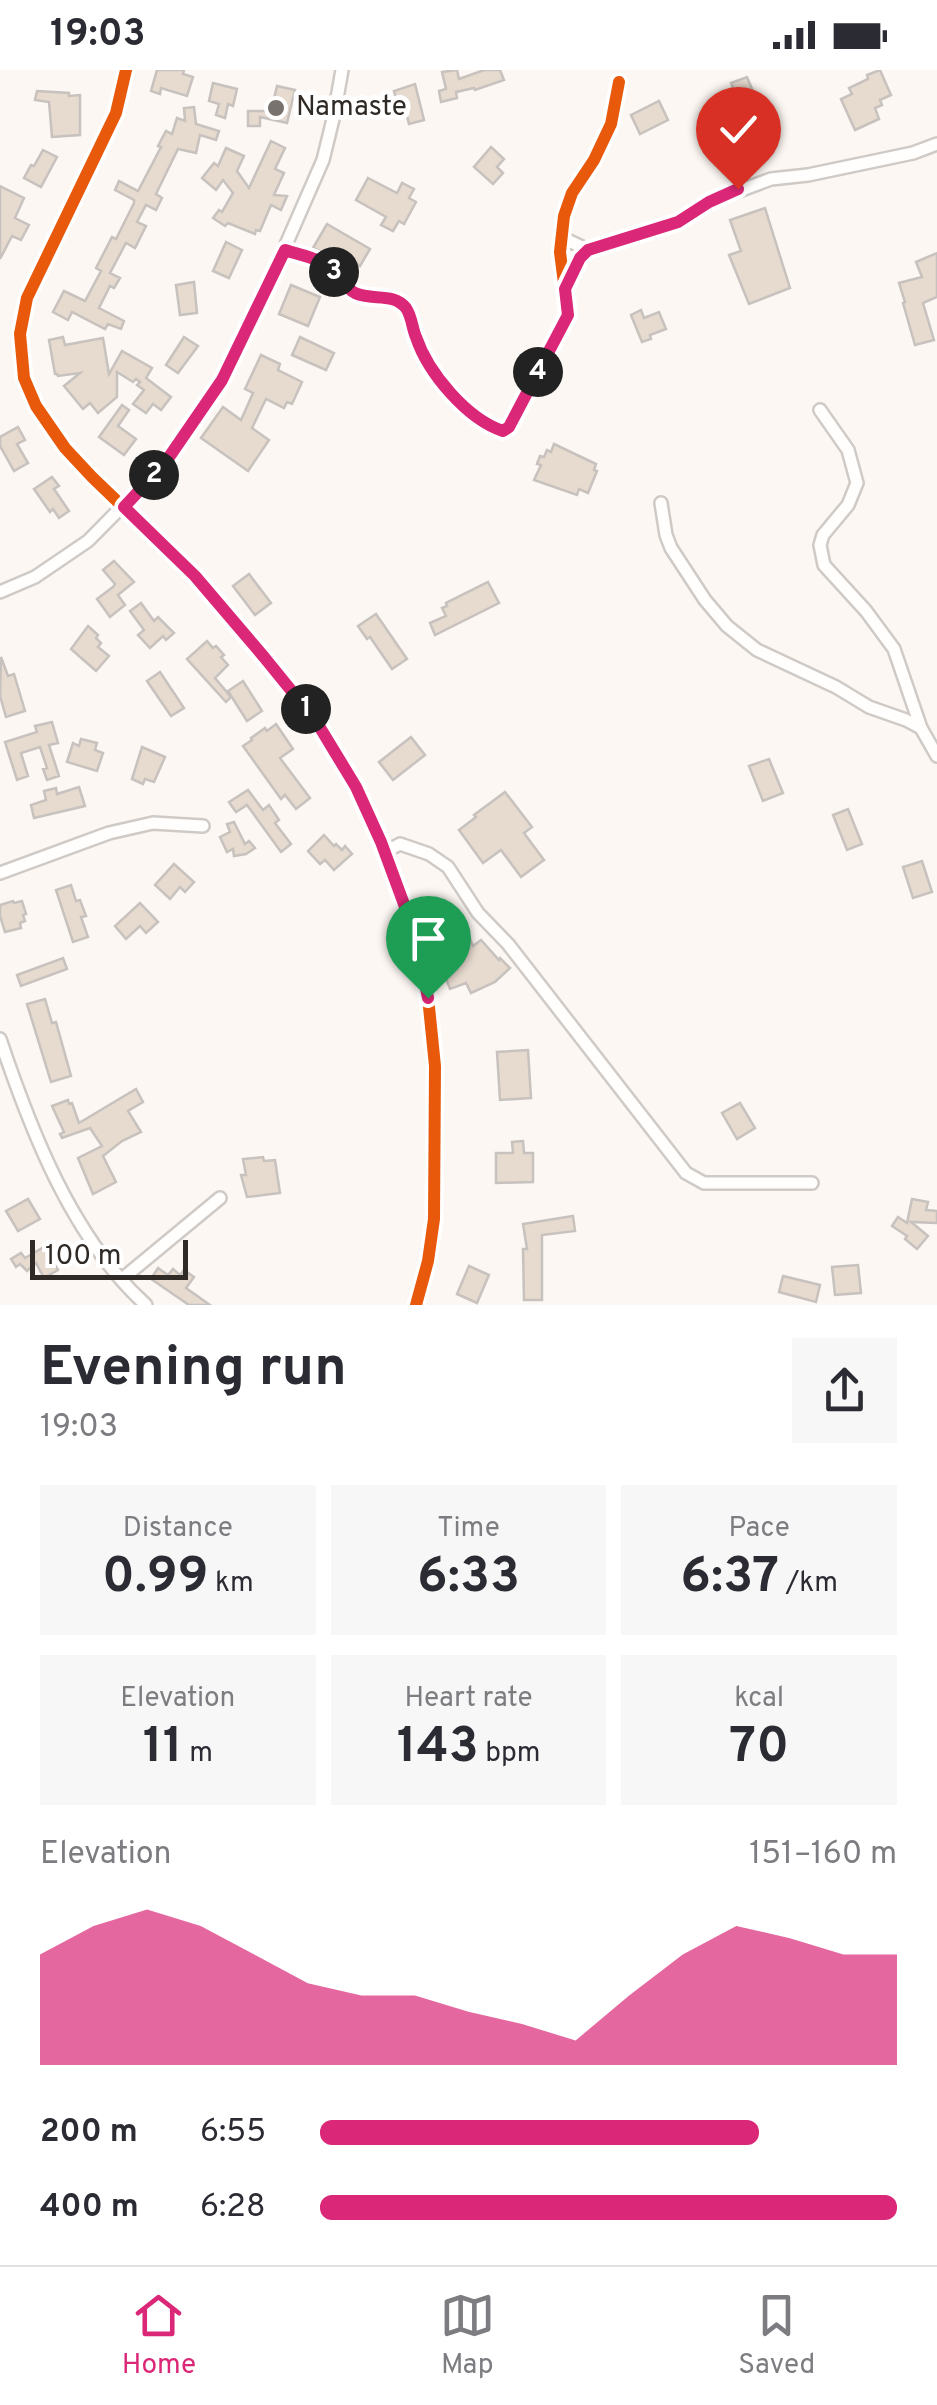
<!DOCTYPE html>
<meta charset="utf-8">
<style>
:root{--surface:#fff;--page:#f7f7f7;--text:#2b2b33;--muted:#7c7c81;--line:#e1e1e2;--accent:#db2777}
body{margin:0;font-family:Overpass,sans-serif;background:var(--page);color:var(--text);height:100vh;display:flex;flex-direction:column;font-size:38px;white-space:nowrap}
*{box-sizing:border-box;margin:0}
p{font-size:32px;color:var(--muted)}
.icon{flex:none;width:55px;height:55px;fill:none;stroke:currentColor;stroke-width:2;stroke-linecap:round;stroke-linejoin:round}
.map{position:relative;height:1235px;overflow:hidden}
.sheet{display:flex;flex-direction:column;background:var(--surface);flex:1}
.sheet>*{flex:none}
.scale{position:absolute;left:30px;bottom:25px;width:158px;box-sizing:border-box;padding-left:10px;border:5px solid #2f2a25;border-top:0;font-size:28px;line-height:35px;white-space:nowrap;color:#2f2a25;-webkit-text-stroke:8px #fff;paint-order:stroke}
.pin{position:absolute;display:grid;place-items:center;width:85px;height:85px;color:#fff;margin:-102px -42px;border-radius:50% 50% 50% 0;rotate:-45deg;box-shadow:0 0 10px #0007}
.pin .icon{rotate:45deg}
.km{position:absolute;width:50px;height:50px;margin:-25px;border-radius:50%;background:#222;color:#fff;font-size:28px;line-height:50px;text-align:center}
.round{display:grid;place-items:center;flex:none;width:105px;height:105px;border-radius:0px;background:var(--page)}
.summary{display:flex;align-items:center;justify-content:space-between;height:170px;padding:0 40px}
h1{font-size:55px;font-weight:700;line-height:75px}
.figures{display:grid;grid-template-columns:repeat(3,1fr);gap:15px;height:170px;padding:10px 40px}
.figures div{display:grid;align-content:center;border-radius:0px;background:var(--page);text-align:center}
.figures b{font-size:50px;font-weight:700}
.figures small{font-size:28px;font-weight:400}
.figures p{font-size:28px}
.chart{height:280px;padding:20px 40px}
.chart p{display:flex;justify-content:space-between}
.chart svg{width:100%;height:180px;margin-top:10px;fill:var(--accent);opacity:.7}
ul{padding:0 40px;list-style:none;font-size:32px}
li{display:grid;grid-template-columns:160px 120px 1fr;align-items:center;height:75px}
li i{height:25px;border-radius:12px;background:var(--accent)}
.status{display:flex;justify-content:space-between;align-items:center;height:70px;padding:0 50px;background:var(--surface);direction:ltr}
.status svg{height:28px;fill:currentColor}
.dock{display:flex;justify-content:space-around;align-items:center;height:140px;border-top:2px solid var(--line);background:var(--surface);font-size:28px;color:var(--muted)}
.dock a{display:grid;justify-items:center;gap:5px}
.dock .current{color:var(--accent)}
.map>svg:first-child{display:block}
.building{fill:#e7dacf;stroke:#c7c2be;stroke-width:2.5}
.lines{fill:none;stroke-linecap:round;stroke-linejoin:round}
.minor-casing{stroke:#cfcac6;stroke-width:16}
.minor{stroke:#fffefd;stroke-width:11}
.cycleway-casing{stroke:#fff;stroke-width:19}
.cycleway{stroke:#e8590c;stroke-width:12}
.route-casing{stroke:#fff;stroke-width:20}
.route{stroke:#db2777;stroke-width:12}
.poi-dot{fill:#77726d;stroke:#fff;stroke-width:4}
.labels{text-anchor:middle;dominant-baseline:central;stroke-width:10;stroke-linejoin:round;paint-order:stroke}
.poi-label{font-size:28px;fill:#2f2a25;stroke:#fff;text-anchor:start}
</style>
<div class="status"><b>19:03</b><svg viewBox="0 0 49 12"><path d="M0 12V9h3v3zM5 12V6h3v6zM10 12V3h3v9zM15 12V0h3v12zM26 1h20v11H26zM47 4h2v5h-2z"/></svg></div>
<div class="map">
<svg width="937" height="1235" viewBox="0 0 937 1235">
<rect width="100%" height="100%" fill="#fcf7f2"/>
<g class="building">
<path d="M 157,0 L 184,0 L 183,4 L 193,7 L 187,26 L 161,18 L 160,24 L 151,21 Z"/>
<path d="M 457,0 L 459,9 L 484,0 L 500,0 L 504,10 L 475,20 L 474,18 L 456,22 L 457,28 L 441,32 L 439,21 L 446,19 L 442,2 Z"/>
<path d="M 880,0 L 891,25 L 880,30 L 882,35 L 875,38 L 879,49 L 855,60 L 841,29 L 852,24 L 849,18 L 868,9 L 867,5 Z"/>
<path d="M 747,7 L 767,55 L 751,61 L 731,13 Z"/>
<path d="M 213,13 L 237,19 L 233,36 L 228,34 L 225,48 L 216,45 L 219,34 L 209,31 Z"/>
<path d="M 415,14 L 424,50 L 409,54 L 403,30 L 397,31 L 394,21 Z"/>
<path d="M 277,16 L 295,20 L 287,53 L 260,47 L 260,56 L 248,56 L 248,41 L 271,41 Z"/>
<path d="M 37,21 L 69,23 L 69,26 L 80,25 L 80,65 L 52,67 L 49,32 L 35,30 Z"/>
<path d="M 659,31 L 668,50 L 640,64 L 631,45 Z"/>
<path d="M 194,37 L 196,54 L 219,61 L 216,70 L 200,65 L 196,83 L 178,79 L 156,124 L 162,128 L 156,140 L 146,135 L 137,152 L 146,156 L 135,178 L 126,173 L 110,203 L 120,208 L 114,218 L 110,216 L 99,238 L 124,251 L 121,259 L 108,254 L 105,259 L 72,242 L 68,250 L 53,242 L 64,221 L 85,231 L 101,201 L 96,198 L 112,167 L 116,169 L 134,133 L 134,130 L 115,120 L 119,111 L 138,121 L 161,77 L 158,76 L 166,61 L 172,64 L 177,48 L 185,51 L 184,38 Z"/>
<path d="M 271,71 L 285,78 L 275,99 L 284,103 L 274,125 L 287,126 L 281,140 L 271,135 L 260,161 L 256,160 L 255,164 L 228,153 L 225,156 L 213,148 L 219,140 L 222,142 L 233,123 L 223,110 L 216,120 L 202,108 L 214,93 L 218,96 L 226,78 L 244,86 L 237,101 L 249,118 Z"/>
<path d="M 491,77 L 504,89 L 497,97 L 503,103 L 493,114 L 474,97 Z"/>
<path d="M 43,80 L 57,87 L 41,117 L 24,108 L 31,95 L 34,96 Z"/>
<path d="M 368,108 L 397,123 L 402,113 L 414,119 L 409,128 L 416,132 L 404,154 L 399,151 L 393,161 L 381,155 L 386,147 L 356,130 Z"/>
<path d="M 0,116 L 24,128 L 15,148 L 29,155 L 21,170 L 12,166 L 0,189 Z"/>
<path d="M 765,138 L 790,218 L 749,234 L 729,185 L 741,181 L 730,150 Z"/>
<path d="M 327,154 L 370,179 L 360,196 L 332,179 L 328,185 L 313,178 Z"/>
<path d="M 226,172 L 242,180 L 229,208 L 213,201 Z"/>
<path d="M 937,183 L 937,227 L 923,233 L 934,270 L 915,275 L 903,233 L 905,232 L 899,213 L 922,207 L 916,192 Z"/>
<path d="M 194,212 L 197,243 L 180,245 L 176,215 Z"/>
<path d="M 291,215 L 320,227 L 308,256 L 279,244 Z"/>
<path d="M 641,240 L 644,248 L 659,242 L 666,259 L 650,265 L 651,269 L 642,272 L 631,245 Z"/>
<path d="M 63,267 L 65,275 L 103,268 L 109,304 L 122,281 L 152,298 L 146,308 L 171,327 L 161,340 L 153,334 L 146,343 L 133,334 L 144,320 L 137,315 L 140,312 L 136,309 L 133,312 L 117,302 L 117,327 L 98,343 L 90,333 L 83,339 L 64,316 L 80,303 L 58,306 L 57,304 L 55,304 L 49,270 Z"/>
<path d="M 184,267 L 198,276 L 178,303 L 166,295 Z"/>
<path d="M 300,267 L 334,283 L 326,300 L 292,285 Z"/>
<path d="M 261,285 L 280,294 L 278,300 L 302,312 L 292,334 L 287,332 L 284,338 L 266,329 L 252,358 L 269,370 L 248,401 L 201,368 L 223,337 L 241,350 L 253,323 L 245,319 Z"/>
<path d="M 122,335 L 129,340 L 118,356 L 136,369 L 124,385 L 99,367 Z"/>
<path d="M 18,357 L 25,370 L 17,374 L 28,393 L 14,401 L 0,376 L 0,367 Z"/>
<path d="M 554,374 L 596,394 L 594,400 L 597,401 L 588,423 L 579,419 L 577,425 L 534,410 L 541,395 L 537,394 L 540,386 L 544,387 L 547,380 L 551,382 Z"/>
<path d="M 52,407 L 59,416 L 54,419 L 69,441 L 59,448 L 53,439 L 50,442 L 34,419 Z"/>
<path d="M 114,491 L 134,512 L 118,525 L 125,535 L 110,547 L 97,529 L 113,517 L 115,514 L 103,500 Z"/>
<path d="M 249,504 L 271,533 L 255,545 L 233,516 Z"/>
<path d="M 488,512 L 499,533 L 435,565 L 430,553 L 446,546 L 442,538 L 447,536 L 446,533 Z"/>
<path d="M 141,533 L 154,551 L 158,547 L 174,563 L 166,570 L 163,566 L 150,578 L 138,565 L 144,560 L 130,541 Z"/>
<path d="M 376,544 L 407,589 L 392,599 L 370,567 L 367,569 L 358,556 Z"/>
<path d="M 88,556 L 98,565 L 96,568 L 101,573 L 98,577 L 109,586 L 96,601 L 71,579 Z"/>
<path d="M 207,571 L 213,578 L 216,576 L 224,585 L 221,587 L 228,595 L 215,608 L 231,627 L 226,632 L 187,589 Z"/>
<path d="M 1,587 L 8,606 L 14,604 L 25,641 L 6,647 L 0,626 Z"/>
<path d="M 160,602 L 184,638 L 171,646 L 147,611 Z"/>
<path d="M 243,611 L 262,641 L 247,651 L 228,621 Z"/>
<path d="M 52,652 L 58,673 L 49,675 L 59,706 L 47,710 L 43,699 L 47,698 L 40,677 L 21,683 L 28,706 L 17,710 L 5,672 L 37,662 L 35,656 Z"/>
<path d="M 276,654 L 293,679 L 280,688 L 310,728 L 296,739 L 285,725 L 281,729 L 243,676 L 252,670 L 251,668 L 265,658 L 267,661 Z"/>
<path d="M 411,667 L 425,685 L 393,710 L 379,692 Z"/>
<path d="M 81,669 L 97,673 L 95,680 L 103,683 L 97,701 L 67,692 L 73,673 L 79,676 Z"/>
<path d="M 142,677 L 165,687 L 154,712 L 145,709 L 143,714 L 132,709 Z"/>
<path d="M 769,689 L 783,723 L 763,731 L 749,696 Z"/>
<path d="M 79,717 L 85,736 L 34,748 L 31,735 L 46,730 L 44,721 L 56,718 L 57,724 Z"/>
<path d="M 248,720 L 263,740 L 269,735 L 279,750 L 275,753 L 291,774 L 281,782 L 247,735 L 236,742 L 229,732 Z"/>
<path d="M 505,722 L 532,757 L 524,763 L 544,790 L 521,807 L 501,780 L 483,793 L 459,760 L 476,747 L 474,745 Z"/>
<path d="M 848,739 L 862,774 L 847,780 L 833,745 Z"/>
<path d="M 234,752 L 245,774 L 249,771 L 255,778 L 246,784 L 234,786 L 233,779 L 227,782 L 220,767 L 230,762 L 227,754 Z"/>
<path d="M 324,765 L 334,776 L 336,774 L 342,780 L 345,776 L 352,784 L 334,800 L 325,790 L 320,794 L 308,781 Z"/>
<path d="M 922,791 L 932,822 L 913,828 L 903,797 Z"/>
<path d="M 174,794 L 194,812 L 185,822 L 180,817 L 170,829 L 155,815 Z"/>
<path d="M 71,815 L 76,831 L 80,830 L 86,846 L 81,847 L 88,867 L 73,872 L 56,820 Z"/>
<path d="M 13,831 L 14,833 L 22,831 L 26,844 L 23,845 L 25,851 L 20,853 L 21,858 L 5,862 L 0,846 L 0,835 Z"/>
<path d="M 140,833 L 158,852 L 146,863 L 140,856 L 126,869 L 115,856 Z"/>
<path d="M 464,855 L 473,876 L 481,870 L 499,890 L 500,888 L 510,898 L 495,912 L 471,923 L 466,913 L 450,919 L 431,869 Z"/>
<path d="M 63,888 L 67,899 L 21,916 L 17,905 Z"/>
<path d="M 45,929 L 52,953 L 56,952 L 71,1006 L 51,1012 L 27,934 Z"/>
<path d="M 528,980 L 531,1028 L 500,1030 L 497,982 Z"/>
<path d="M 136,1019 L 143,1032 L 128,1041 L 141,1062 L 122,1071 L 103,1086 L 116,1112 L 93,1124 L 78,1088 L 102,1076 L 90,1058 L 62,1068 L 60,1064 L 64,1062 L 52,1036 L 68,1030 L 69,1034 L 72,1033 L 79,1053 Z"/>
<path d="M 740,1033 L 755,1058 L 737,1069 L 722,1043 Z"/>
<path d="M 523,1071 L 524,1083 L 533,1083 L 533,1112 L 496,1113 L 496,1083 L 513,1083 L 512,1072 Z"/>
<path d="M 263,1087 L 264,1091 L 275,1090 L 280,1123 L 247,1127 L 241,1105 L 246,1105 L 243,1089 Z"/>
<path d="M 28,1129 L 40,1149 L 18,1161 L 6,1141 Z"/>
<path d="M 912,1129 L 928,1132 L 926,1140 L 937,1141 L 937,1153 L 911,1152 L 928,1166 L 917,1179 L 905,1169 L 907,1166 L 892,1156 L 898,1147 L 907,1153 Z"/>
<path d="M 573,1146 L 575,1161 L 542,1165 L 542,1230 L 524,1230 L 523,1179 L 527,1179 L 523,1154 Z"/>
<path d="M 44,1177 L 58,1200 L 44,1208 L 36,1193 L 27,1201 L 20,1194 L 16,1197 L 11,1189 L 21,1183 L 25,1188 Z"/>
<path d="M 858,1195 L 861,1223 L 835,1225 L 832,1197 Z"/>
<path d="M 469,1196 L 489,1205 L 477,1233 L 457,1224 Z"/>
<path d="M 158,1198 L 168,1205 L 173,1199 L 180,1205 L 184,1200 L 194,1207 L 186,1218 L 210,1235 L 189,1235 L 151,1209 Z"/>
<path d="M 783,1206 L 820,1215 L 816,1232 L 779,1222 Z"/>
</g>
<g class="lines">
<g class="minor-casing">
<g id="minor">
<path d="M 126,0 L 116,43 L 27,228 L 20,264 L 24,308 L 36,336 L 65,378 L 92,407 L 195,506 L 316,651 L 356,717 L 381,772 L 415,864 L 428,927 L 435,996 L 434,1149 L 428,1191 L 416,1235"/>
<path d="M 561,167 L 588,180"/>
<path d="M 285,180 C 299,185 316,188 328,196 C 339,204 343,217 355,223 C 372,231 393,223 406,238 C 412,247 412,258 416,268 C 427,302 468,350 503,361 L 509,357 L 568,245 L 560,182 L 564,146 L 572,123 L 594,90 L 611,54 L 619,12"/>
<path d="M 566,217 L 580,189 L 588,180 L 678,151 L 709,132 L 771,109 L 808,105 L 913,83 L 937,74"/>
<path d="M 820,340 L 848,380 L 857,413 L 848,435 L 823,465 L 820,475 L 824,495 L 866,541 L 894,579 L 921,658 L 937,686"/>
<path d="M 661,433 L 666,465 L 671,478 L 705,530 L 727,556 L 757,580 L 836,617 L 869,637 L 906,650 L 921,658"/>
<path d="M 0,522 L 35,507 L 88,471 L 165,393 L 197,349 L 222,310 L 263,227 L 323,90 L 334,45 L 342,0"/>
<path d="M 385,782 L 400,774 L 429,784 L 448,797 L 478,843 L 508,874 L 686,1103 L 704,1113 L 812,1113"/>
<path d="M 0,803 L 109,763 L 153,753 L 203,756"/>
<path d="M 0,969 C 31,1061 72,1168 146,1235"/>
<path d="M 122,1209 L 220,1128"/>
</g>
</g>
<use href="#minor" class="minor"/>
<g class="cycleway-casing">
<g id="cycleway">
<path d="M 126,0 L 116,43 L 27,228 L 20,264 L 24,308 L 36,336 L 65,378 L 92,407 L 195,506 L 316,651 L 356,717 L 381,772 L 415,864 L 428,927 L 435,996 L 434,1149 L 428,1191 L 416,1235"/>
<path d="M 285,180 C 299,185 316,188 328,196 C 339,204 343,217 355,223 C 372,231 393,223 406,238 C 412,247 412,258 416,268 C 427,302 468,350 503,361 L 509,357 L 568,245 L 560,182 L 564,146 L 572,123 L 594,90 L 611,54 L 619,12"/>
</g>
</g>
<use href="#cycleway" class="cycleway"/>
</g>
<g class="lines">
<g class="route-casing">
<path id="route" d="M 428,928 L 415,864 L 381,772 L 356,717 L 316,651 L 264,587 L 195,506 L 124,437 L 165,393 L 222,310 L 285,180 C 299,185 316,187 328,196 C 339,204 343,217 355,223 C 372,231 393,222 406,238 C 412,247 412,258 416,267 C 428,303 467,349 503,361 L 509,357 L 568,245 L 565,219 L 580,188 L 588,180 L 678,152 L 709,132 L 738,119"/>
</g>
<use href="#route" class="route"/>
</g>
<circle class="poi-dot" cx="276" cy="38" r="10"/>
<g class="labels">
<g class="poi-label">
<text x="296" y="38">Namaste</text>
</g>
</g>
</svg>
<div class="scale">100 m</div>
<div class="pin" style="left:428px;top:928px;background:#1e9e55"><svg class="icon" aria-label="arrive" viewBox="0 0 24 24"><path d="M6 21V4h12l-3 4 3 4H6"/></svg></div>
<div class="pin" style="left:738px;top:119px;background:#d93025"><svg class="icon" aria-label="check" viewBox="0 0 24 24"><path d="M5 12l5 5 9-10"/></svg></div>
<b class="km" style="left:306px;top:639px">1</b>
<b class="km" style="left:154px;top:405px">2</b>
<b class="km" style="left:334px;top:202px">3</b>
<b class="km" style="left:538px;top:302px">4</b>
</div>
<section class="sheet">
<div class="summary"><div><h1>Evening run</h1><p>19:03</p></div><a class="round"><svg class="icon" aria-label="share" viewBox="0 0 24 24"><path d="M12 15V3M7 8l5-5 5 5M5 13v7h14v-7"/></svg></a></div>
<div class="figures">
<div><p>Distance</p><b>0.99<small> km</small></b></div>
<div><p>Time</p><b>6:33</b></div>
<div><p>Pace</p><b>6:37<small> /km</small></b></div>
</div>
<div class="figures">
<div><p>Elevation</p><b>11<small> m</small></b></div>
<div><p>Heart rate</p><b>143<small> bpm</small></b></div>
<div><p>kcal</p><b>70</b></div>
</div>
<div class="chart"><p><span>Elevation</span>151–160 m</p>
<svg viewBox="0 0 160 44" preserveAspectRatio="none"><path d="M0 44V17L10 10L20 6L30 10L40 17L50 24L60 27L70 27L80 31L90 34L100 38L110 27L120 17L130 10L140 13L150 17L160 17V44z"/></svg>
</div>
<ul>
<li><b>200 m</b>6:55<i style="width:76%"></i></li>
<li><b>400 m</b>6:28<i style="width:100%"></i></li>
</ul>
</section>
<nav class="dock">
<a class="current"><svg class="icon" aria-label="home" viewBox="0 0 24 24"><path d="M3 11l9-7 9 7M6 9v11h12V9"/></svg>Home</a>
<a><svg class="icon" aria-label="map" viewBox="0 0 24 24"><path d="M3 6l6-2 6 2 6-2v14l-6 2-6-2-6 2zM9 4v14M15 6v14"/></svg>Map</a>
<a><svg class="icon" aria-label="saved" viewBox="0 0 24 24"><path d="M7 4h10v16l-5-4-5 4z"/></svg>Saved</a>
</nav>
